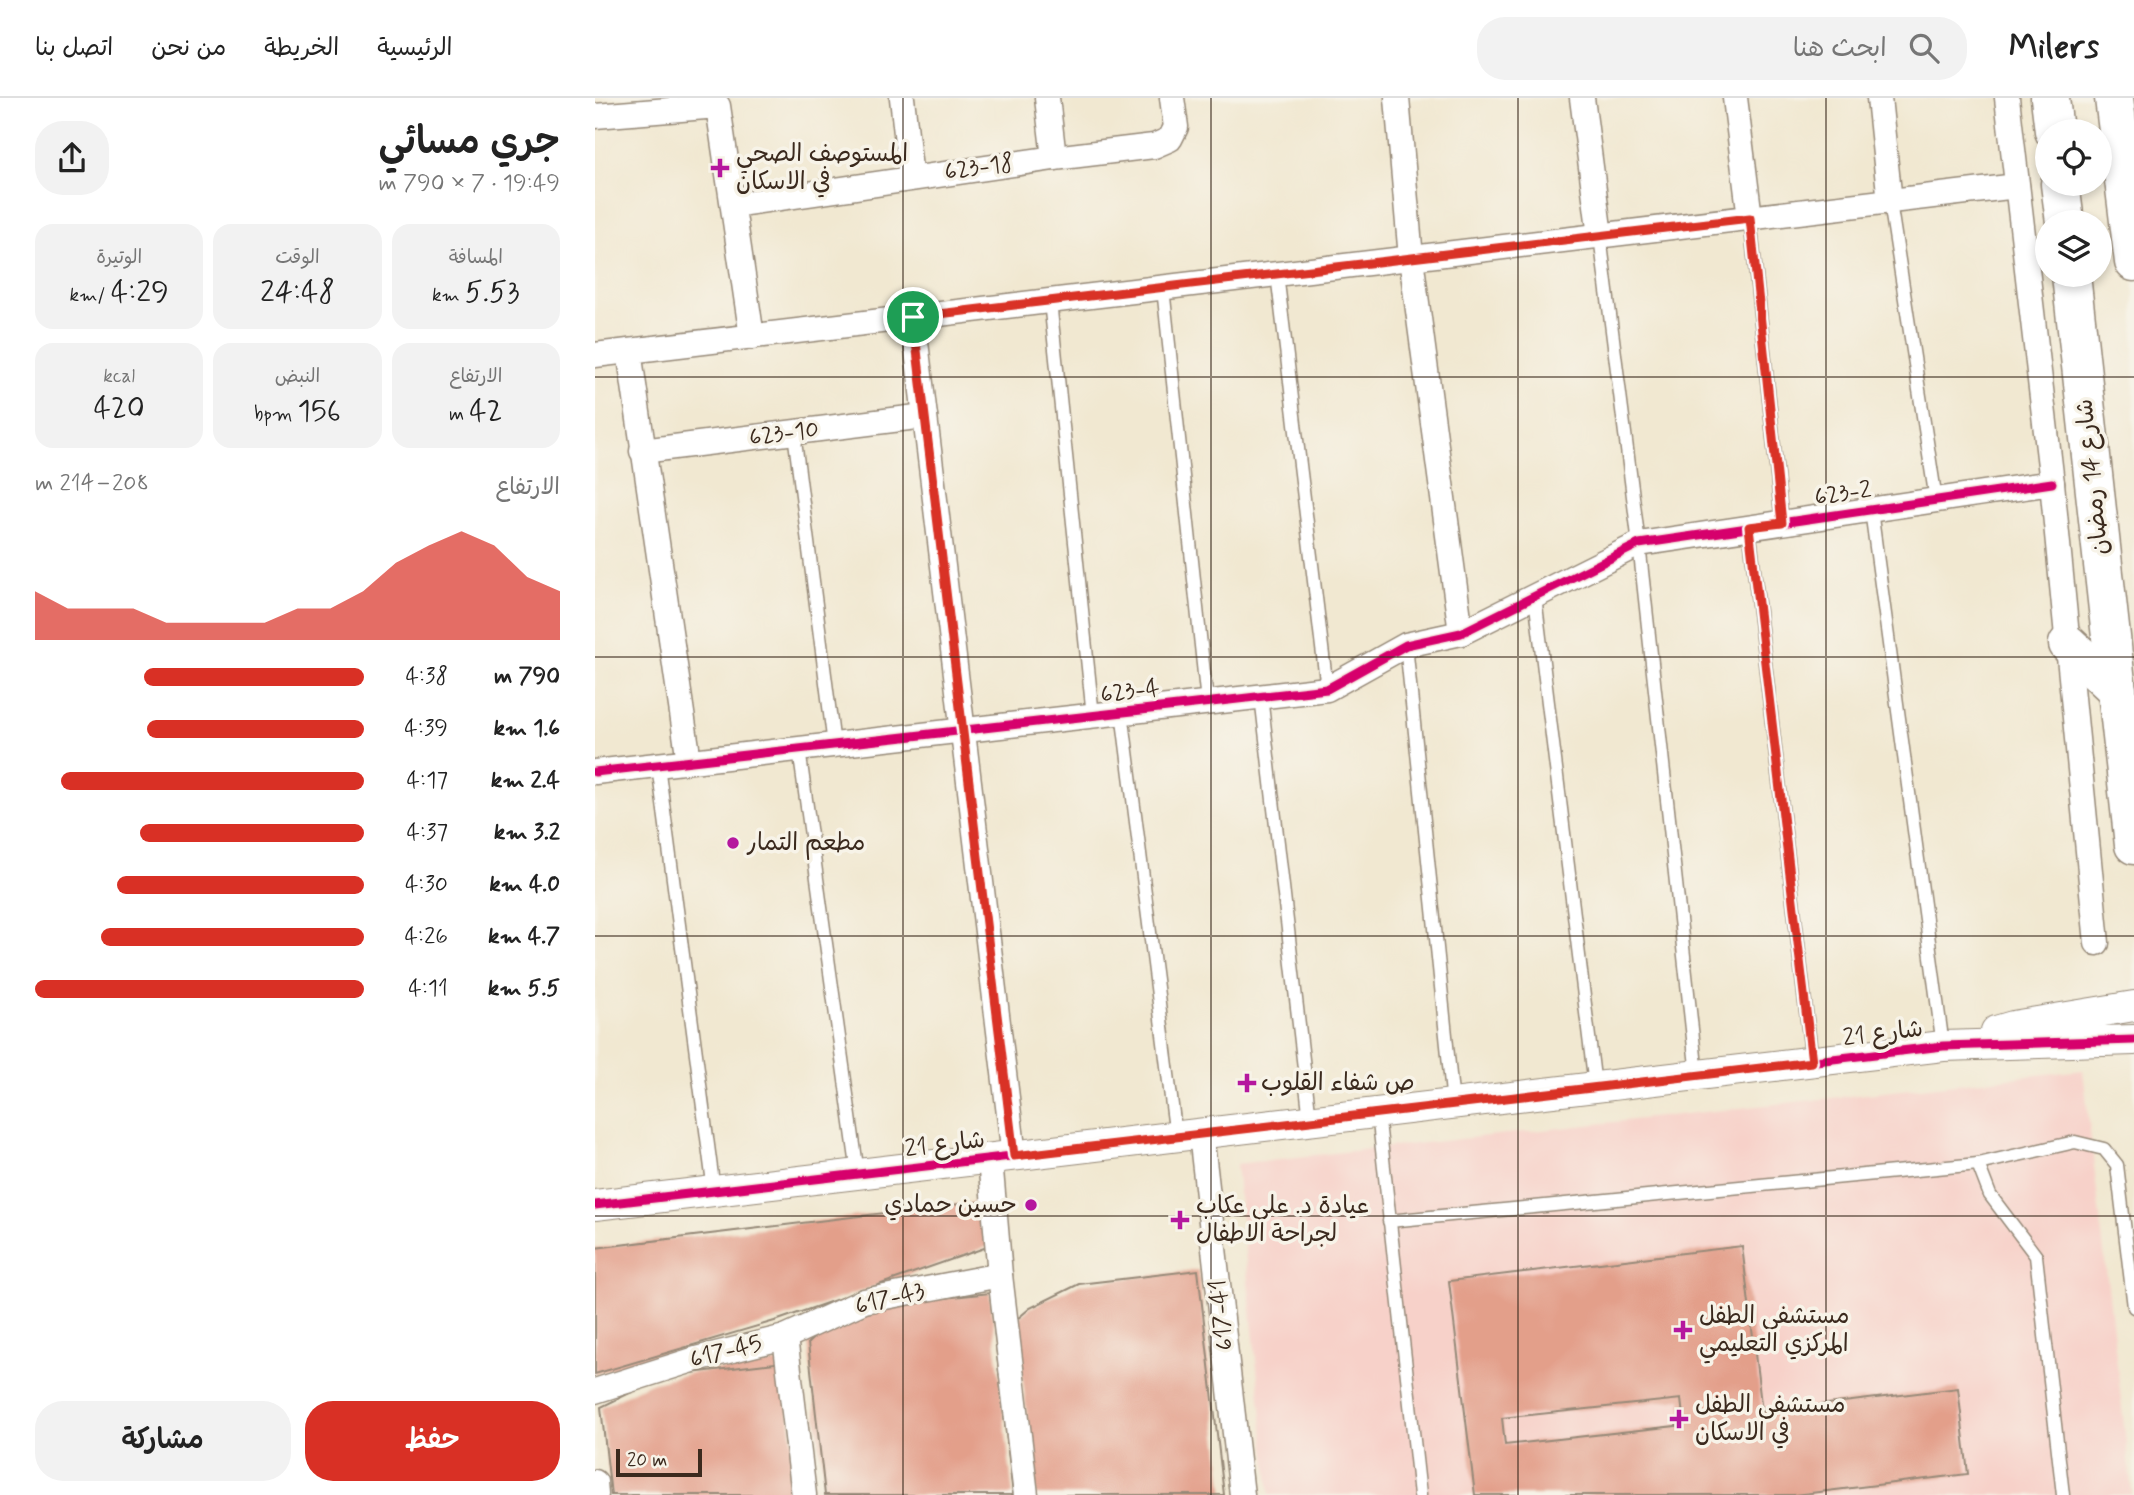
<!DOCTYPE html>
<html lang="ar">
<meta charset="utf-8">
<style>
:root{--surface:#fff;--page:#f2f2f2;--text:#222;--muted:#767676;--line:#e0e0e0;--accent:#d93025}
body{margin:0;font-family:Mynerve,"Playpen Sans Arabic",sans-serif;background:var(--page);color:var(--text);direction:rtl;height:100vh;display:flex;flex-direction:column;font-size:26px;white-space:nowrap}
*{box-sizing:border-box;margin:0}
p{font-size:23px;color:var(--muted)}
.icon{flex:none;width:38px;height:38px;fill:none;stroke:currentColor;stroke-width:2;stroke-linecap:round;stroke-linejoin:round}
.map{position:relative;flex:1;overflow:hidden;direction:ltr}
.side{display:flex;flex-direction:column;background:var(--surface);width:595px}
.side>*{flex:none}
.controls{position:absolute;left:1440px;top:21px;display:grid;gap:14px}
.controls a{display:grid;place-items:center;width:77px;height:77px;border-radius:50%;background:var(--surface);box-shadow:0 4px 10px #0003;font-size:35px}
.scale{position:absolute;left:21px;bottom:18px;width:86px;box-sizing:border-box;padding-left:7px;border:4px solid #3b2a1e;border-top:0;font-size:19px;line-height:24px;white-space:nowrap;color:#3b2a1e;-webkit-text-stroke:5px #f7f3e8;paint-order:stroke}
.pin{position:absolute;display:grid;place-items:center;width:60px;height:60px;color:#fff;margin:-30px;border:4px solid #fff;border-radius:50%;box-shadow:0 2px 7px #0007}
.round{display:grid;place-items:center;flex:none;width:74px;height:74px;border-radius:28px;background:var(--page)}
.summary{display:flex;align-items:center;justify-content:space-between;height:119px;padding:0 35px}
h1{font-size:38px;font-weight:600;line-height:52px}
.metrics{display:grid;grid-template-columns:repeat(3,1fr);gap:10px;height:119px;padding:7px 35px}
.metrics div{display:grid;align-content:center;border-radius:18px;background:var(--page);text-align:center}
.metrics b{font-size:30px;font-weight:600}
.metrics small{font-size:19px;font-weight:400}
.metrics p{font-size:19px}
.chart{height:196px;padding:14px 35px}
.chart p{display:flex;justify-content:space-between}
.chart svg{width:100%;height:126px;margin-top:7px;fill:var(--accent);opacity:.7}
.cta{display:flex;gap:14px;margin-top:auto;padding:14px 35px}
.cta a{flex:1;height:80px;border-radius:28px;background:var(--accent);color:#fff;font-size:28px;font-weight:600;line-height:80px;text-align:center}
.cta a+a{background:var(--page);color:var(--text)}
ul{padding:0 35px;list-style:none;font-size:23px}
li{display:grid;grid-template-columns:112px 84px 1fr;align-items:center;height:52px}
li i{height:18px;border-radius:9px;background:var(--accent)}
header{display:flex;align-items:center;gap:42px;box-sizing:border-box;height:98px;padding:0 35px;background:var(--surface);border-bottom:2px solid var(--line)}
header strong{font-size:33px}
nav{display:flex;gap:38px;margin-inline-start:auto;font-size:24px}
.search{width:490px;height:63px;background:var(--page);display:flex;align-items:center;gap:18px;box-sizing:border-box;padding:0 24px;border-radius:28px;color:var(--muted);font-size:26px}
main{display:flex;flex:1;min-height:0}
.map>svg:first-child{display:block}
.built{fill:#f7d1c9}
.building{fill:#e39f8a;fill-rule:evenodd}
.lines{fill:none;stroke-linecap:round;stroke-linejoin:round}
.service-casing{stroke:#968978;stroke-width:15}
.minor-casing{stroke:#968978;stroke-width:27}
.tertiary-casing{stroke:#968978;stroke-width:32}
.primary-casing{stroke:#968978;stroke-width:41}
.service{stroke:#fff;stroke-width:12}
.minor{stroke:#fff;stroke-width:24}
.tertiary{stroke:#fff;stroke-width:30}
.primary{stroke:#fff;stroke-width:38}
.cycleway-casing{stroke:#f7f3e8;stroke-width:13}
.cycleway{stroke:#d6006c;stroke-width:9}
.route-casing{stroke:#fff;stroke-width:14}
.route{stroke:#d93025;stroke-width:9}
.grid{fill:none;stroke:#3b2a1e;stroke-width:2;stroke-opacity:0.55}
.poi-dot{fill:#b5179e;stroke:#f7f3e8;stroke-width:2.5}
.labels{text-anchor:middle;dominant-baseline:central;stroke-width:7;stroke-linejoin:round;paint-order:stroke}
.poi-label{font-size:24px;fill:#3b2a1e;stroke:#f7f3e8;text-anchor:start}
.street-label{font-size:24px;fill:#3b2a1e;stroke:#f7f3e8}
</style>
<header>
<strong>Milers</strong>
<div class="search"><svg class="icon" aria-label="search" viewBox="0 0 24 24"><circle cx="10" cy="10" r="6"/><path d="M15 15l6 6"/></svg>ابحث هنا</div>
<nav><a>الرئيسية</a><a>الخريطة</a><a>من نحن</a><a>اتصل بنا</a></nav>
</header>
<main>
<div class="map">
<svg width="1539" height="1397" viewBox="0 0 1539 1397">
<rect width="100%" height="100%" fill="#f7f3e8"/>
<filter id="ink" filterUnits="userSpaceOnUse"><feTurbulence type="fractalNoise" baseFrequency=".0143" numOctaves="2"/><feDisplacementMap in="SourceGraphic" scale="14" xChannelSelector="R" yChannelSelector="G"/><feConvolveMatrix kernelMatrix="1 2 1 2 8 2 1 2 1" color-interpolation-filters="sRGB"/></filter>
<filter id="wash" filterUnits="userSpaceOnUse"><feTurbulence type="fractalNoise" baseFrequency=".00686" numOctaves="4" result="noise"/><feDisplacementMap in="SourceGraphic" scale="28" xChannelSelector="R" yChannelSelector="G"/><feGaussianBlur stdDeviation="1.57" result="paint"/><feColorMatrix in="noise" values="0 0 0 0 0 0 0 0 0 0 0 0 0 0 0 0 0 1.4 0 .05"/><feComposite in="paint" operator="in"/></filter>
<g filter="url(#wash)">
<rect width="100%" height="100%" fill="#f1e8d1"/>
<path class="built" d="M 1488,972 L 1537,1397 L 675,1397 L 641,1066 Z"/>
<g id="blocks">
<g class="building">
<path d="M 389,1103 L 395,1148 L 183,1222 L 0,1276 L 0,1150 Z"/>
<path d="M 1147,1148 L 1167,1314 L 1363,1290 L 1373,1376 L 1199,1397 L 880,1397 L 854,1183 ZM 1086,1301 L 1089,1327 L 910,1347 L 907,1320 Z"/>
<path d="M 603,1172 L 629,1397 L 441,1397 L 421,1222 L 435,1210 L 484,1186 Z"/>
<path d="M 395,1195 L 418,1397 L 230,1397 L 213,1245 L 227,1232 L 275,1208 Z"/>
<path d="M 188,1264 L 204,1397 L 16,1397 L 6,1309 L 55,1285 L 96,1275 Z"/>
</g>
</g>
</g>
<g filter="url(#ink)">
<use href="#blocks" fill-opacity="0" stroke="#968978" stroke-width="2"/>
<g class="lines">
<g class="service-casing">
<g id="service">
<path d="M 1295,104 L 1341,402"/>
<path d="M 1155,120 L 1187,425"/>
<path d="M 1005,138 L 1044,446 L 1102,977"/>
<path d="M 682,176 L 732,591"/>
<path d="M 568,190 L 612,604"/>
<path d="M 455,203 L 498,618"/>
<path d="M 199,335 L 239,647"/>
<path d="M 1276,412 L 1348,948"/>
<path d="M 1154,429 L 1217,964"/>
<path d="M 940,499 L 1000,988"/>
<path d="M 811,547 L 858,1006"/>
<path d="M 666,598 L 715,1022"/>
<path d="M 527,614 L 581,1039"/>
<path d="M 204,651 L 263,1076"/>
<path d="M 63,667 L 119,1093"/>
<path d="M 783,1015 L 825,1397"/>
<path d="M 1383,1066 L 1395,1097 L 1441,1158 L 1468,1397"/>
<path d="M 794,1123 L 1383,1066 L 1480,1044 L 1509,1051 L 1522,1067 L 1539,1209"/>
</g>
</g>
<g class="minor-casing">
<g id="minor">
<path d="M 307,0 L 316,80"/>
<path d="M 452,0 L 459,60"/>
<path d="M 802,0 L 816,160 L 866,535"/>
<path d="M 987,0 L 1005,138"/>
<path d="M 1140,0 L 1155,120"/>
<path d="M 1284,0 L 1295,104"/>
<path d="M 1412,0 L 1457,385 L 1502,845"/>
<path d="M 0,18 L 123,8 L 157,239"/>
<path d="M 138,107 L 459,60 L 559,48 L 575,41 L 581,29 L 577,0"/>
<path d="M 318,219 L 419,1058"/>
<path d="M 34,253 L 94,663"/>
<path d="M 0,257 L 1422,88"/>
<path d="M 47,353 L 330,318"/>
<path d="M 0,674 L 732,591 L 811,547 L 866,535 L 1044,446 L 1457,385"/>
<path d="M 606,1036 L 647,1397"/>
<path d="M 395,1061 L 405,1177"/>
<path d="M 190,1239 L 269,1203 L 405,1177 L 431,1397"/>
<path d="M 0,1293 L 101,1261 L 190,1239 L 209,1397"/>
<path d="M 0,1384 L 1,1397"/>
</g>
</g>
<g class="tertiary-casing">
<g id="tertiary">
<path d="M 1401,933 L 1418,928 L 1539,908"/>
<path d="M 0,1107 L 1348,948 L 1539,942"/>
</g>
</g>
<g class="primary-casing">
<g id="primary">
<path d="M 1455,0 L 1459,33"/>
<path d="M 1519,0 L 1539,164"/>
<path d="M 1465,86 L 1470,124"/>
<path d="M 1476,177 L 1539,747"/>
<path d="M 1473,546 L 1522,592"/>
</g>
</g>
<use href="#service" class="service"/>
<use href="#minor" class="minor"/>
<use href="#tertiary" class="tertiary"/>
<use href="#primary" class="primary"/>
<g class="cycleway-casing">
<g id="cycleway">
<path d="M 0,674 L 732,591 L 811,547 L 866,535 L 1044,446 L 1457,385"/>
<path d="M 0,1107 L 1348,948 L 1539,942"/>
</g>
</g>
<use href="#cycleway" class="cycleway"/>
</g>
</g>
<g class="lines" filter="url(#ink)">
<g class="route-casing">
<path id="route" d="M 1155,120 L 1187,425 L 1154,429 L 1217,964 L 419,1058 L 318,219 Z"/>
</g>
<use href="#route" class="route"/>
</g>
<path class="grid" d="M 308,0 L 308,1397M 616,0 L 616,1397M 923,0 L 923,1397M 1231,0 L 1231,1397M 0,279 L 1539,279M 0,559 L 1539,559M 0,838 L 1539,838M 0,1118 L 1539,1118"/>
<g class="poi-dot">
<path d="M121.5 59.5h7v7h7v7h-7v7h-7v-7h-7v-7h7z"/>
<circle cx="138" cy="745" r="7"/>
<path d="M648.5 974.5h7v7h7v7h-7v7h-7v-7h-7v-7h7z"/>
<circle cx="436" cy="1107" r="7"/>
<path d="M581.5 1111.5h7v7h7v7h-7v7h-7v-7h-7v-7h7z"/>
<path d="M1084.5 1221.5h7v7h7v7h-7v7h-7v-7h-7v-7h7z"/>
<path d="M1080.5 1310.5h7v7h7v7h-7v7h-7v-7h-7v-7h7z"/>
</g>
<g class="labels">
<g class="poi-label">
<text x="141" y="56">المستوصف الصحي<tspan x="141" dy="28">في الاسكان</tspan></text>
<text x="152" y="745">مطعم التمار</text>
<text x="666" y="985">ص شفاء القلوب</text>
<text x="422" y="1107" text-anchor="end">حسين حمادي</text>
<text x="601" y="1108">عيادة د. علي عكاب<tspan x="601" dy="28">لجراحة الاطفال</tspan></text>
<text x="1104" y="1218">مستشفى الطفل<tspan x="1104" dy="28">المركزي التعليمي</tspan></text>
<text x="1100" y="1307">مستشفى الطفل<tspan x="1100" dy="28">في الاسكان</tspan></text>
</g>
<g class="street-label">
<text transform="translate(384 70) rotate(-8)">623-18</text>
<text transform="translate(189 336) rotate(-7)">623-10</text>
<text transform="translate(1498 379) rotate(-96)">شارع 14 رمضان</text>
<text transform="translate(1248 396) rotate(-8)">623-2</text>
<text transform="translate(535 594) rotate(-7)">623-4</text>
<text transform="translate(1288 936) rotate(-7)">شارع 21</text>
<text transform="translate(350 1047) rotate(-7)">شارع 21</text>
<text transform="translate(295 1201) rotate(-14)">617-43</text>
<text transform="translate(627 1217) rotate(-96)">617-41</text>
<text transform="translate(131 1254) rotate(-14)">617-45</text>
</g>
</g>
</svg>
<div class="controls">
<a><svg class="icon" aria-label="locate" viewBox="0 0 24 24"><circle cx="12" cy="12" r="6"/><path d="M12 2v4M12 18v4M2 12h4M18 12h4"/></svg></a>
<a><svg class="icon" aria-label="layers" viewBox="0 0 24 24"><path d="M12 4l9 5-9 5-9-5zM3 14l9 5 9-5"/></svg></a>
</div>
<div class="scale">20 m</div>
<div class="pin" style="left:318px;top:219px;background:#1e9e55"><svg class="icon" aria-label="arrive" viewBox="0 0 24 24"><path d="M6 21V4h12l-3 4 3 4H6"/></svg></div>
</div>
<section class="side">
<div class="summary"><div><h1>جري مسائي</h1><p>19:49 · 7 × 790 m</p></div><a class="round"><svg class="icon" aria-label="share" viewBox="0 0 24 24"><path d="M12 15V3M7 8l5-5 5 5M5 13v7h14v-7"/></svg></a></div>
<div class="metrics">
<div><p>المسافة</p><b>5.53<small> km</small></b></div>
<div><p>الوقت</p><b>24:48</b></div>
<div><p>الوتيرة</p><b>4:29<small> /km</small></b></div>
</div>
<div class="metrics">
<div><p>الارتفاع</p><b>42<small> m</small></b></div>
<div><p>النبض</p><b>156<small> bpm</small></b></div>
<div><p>kcal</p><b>420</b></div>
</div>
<div class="chart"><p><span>الارتفاع</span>208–214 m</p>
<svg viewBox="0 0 160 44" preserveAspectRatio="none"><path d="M0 44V27L10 33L20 33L30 33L40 38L50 38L60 38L70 38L80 33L90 33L100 27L110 17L120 11L130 6L140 11L150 22L160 27V44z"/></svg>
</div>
<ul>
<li><b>790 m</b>4:38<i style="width:67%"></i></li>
<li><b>1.6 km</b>4:39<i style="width:66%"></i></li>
<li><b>2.4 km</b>4:17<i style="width:92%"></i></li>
<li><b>3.2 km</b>4:37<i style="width:68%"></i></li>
<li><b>4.0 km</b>4:30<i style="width:75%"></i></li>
<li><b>4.7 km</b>4:26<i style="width:80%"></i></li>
<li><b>5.5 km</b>4:11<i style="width:100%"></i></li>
</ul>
<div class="cta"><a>حفظ</a><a>مشاركة</a></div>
</section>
</main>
